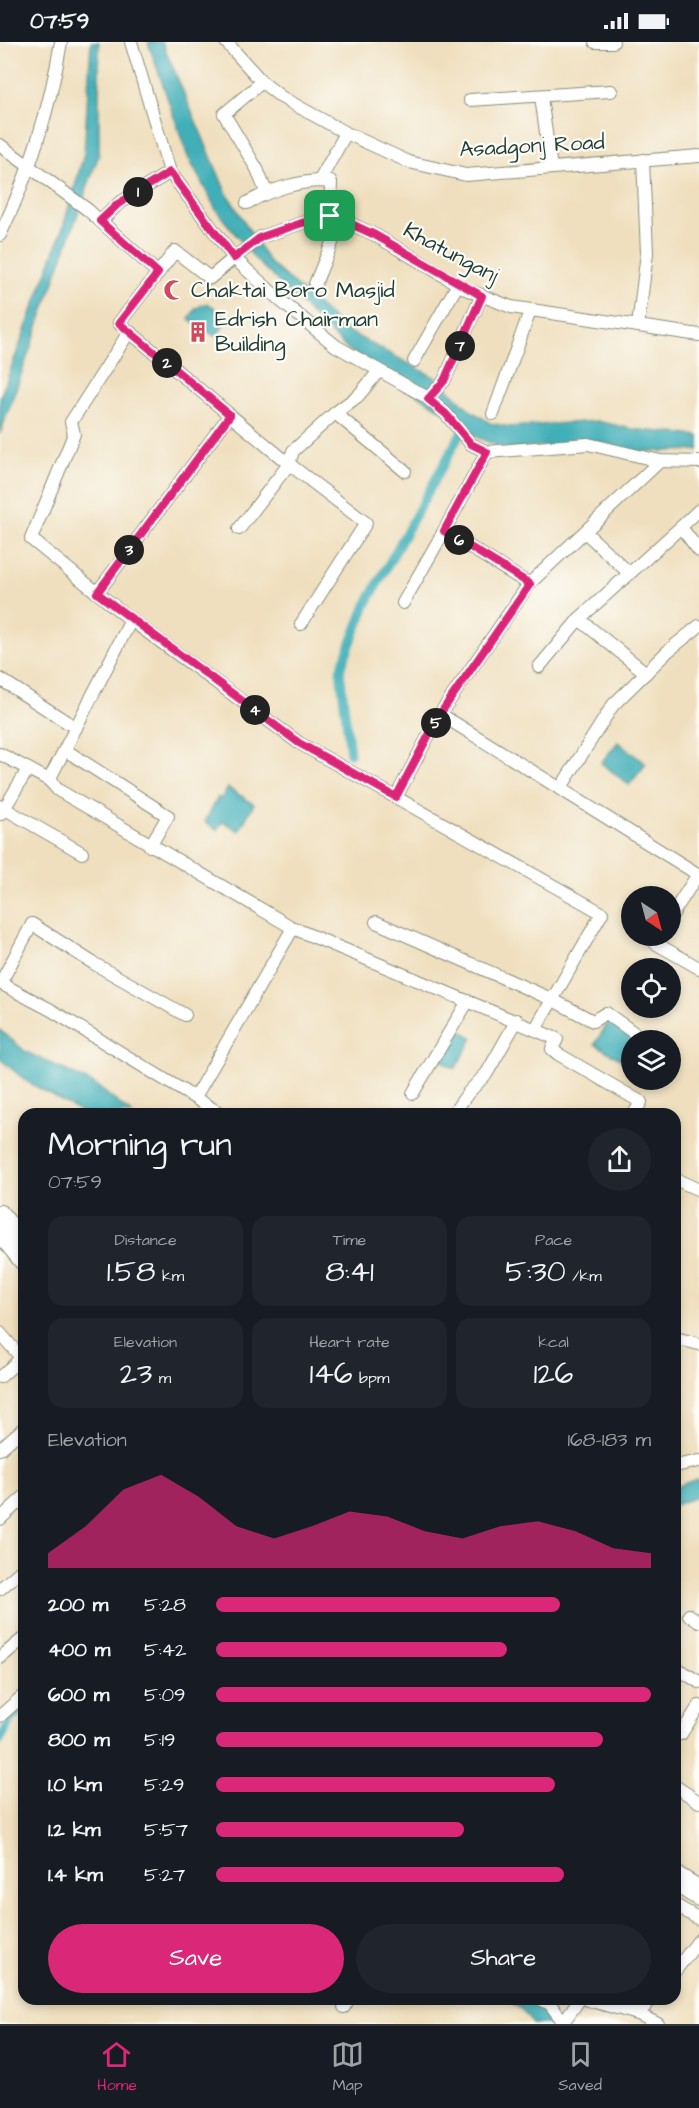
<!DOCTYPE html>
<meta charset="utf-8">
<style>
:root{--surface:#171b24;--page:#20242c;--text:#f1f3f6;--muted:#9ea1a6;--line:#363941;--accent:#db2777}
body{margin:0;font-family:"Architects Daughter",sans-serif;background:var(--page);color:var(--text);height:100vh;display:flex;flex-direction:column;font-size:22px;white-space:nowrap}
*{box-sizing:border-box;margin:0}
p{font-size:20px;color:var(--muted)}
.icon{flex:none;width:33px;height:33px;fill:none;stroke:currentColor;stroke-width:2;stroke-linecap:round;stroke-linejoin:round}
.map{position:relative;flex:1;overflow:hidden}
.side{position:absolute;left:18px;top:1066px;width:663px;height:897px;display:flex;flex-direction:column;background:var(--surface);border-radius:18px;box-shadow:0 3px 9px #0003}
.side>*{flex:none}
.needle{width:39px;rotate:144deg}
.controls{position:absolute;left:621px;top:844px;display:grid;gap:12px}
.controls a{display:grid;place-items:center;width:60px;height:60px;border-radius:50%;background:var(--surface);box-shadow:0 3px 9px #0003;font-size:30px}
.pin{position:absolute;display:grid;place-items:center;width:51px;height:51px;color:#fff;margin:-26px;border-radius:12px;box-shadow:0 3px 9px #0006}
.km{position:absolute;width:30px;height:30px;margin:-15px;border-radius:50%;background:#222;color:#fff;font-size:16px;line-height:30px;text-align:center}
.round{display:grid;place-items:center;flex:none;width:63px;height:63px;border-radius:32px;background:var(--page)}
.overview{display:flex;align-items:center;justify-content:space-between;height:102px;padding:0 30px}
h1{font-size:33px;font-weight:600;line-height:45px}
.metrics{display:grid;grid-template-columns:repeat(3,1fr);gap:9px;height:102px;padding:6px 30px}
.metrics div{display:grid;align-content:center;border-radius:15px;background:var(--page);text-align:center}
.metrics b{font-size:30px;font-weight:600}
.metrics small{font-size:16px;font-weight:400}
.metrics p{font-size:16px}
.chart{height:168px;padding:12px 30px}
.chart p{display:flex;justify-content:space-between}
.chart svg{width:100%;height:108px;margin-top:6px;fill:var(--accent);opacity:.7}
.button{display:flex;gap:12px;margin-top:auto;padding:12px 30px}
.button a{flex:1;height:69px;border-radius:36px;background:var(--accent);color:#fff;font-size:24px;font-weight:600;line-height:69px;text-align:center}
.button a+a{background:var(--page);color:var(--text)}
ul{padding:0 30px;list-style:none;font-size:20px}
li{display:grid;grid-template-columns:96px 72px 1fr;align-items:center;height:45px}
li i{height:15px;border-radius:8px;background:var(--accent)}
.status{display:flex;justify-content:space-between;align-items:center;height:42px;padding:0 30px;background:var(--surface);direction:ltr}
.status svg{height:16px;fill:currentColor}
.tab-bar{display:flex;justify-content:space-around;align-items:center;height:84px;border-top:2px solid var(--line);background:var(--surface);font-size:16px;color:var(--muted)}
.tab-bar a{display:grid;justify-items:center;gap:3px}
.tab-bar .selected{color:var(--accent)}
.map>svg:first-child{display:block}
.water{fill:#3fafb8;stroke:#2f7676;stroke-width:1.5}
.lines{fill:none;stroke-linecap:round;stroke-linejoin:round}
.canal{stroke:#3fafb8;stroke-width:9}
.minor-casing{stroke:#878e79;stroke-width:14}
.highway-casing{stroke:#878e79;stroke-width:20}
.minor{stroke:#fff;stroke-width:12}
.highway{stroke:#fff;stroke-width:18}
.route-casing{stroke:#fff;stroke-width:12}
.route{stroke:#db2777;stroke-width:8}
.labels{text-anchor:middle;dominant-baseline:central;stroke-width:4.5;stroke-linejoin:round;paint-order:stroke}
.street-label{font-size:22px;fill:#1f3d34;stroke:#fdfcf7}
.poi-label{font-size:22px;fill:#1f3d34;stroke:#fdfcf7;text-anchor:start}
</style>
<div class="status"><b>07:59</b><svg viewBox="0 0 49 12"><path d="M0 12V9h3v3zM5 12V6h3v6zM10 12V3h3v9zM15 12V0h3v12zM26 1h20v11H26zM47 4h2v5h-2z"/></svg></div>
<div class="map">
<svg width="699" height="1982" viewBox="0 0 699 1982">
<rect width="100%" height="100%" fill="#fdfcf7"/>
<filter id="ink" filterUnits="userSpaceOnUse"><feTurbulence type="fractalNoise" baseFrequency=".0167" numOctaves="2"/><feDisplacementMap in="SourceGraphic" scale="12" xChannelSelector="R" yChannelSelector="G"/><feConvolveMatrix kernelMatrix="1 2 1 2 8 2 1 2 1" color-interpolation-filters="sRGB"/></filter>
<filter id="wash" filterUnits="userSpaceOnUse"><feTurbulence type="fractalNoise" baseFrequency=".008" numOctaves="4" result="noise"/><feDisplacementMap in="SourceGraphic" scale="24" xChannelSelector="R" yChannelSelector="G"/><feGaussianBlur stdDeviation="1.35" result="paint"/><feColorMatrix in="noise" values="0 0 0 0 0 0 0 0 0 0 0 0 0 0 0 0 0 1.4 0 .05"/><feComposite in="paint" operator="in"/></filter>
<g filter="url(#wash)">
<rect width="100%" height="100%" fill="#efdfbe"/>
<g class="water">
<path d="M 91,0 L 99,0 L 99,112 L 0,392 L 0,356 L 62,189 L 84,112 Z"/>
<path d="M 148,0 L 162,0 L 226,150 L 269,220 L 347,289 L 438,337 L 470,368 L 490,381 L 509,385 L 597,379 L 632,387 L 699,394 L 699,408 L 631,410 L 601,400 L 505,407 L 462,389 L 457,378 L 347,307 L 256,218 L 217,169 L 188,115 Z"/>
<path d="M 207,261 L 229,275 L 216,295 L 189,277 L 196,266 Z"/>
<path d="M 618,700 L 646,722 L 629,743 L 601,721 Z"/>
<path d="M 228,746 L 254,762 L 239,789 L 223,779 L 217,788 L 205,780 L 218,755 L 221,757 Z"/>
<path d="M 609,979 L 637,996 L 632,999 L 631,1005 L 623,1019 L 595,1002 Z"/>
<path d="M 455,985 L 473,996 L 455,1027 L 436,1015 Z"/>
<path d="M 0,988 L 26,1010 L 94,1042 L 132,1072 L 84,1072 L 26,1039 L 0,1017 Z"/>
<path d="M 699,1436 L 699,1454 L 675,1463 L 675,1445 Z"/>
<path d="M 507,1958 L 535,1958 L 546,1970 L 551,1982 L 533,1982 L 521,1967 Z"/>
</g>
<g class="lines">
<g class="canal">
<path d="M 350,711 L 340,628 L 366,563 L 463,387"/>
<path d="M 0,1699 L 11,1677 L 24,1666"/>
</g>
</g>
</g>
<g filter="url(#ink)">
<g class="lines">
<g class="minor-casing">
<g id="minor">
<path d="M 131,0 L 170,130 L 234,216 L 210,236 L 175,209 L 158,231"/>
<path d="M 226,0 L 262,40 L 281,55 L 346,91 L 409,120 L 466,133 L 699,114"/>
<path d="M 595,0 L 613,0"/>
<path d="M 262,40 L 224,72 L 257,127 L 266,150"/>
<path d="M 541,55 L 551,126"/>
<path d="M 470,58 L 611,49"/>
<path d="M 0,103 L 88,168 L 158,231 L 119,281 L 289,422 L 366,481 L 301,582"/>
<path d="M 320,138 L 346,91"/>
<path d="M 247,161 C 270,148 304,136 331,140 L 330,174 L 334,196 L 315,242"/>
<path d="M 101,179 L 118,162 L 170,130"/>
<path d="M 0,193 C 29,133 50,66 61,0"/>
<path d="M 638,284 L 647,211 L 643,118"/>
<path d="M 129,290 L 71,380 L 74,392 L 31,497 L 131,578 L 299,701 L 602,871 L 536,986"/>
<path d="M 699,293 L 511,265 L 468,248 L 375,193 L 334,174 L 302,181 L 261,195 L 234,216 L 281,259 L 336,304 L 428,356 L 446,372 L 471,402 L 487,410 L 588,402 L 660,419 L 699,420"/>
<path d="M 414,319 L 458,242"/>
<path d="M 428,356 L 444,339 L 482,253"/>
<path d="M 335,371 L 358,354 L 379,329"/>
<path d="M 493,372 L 530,269"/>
<path d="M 681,485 L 699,468"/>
<path d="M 239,487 L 289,422 L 293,409 L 335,371 L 405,429"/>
<path d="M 444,489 L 487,410"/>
<path d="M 585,490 L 628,530"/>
<path d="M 97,551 L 230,373"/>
<path d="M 403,561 L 444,489 L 529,542"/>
<path d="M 579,577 L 646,631"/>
<path d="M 539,625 L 579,577 L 681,485 L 699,509"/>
<path d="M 0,637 L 76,686"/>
<path d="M 440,672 L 699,833"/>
<path d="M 65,708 L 168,774 L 150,804"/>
<path d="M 0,712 L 49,738 L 58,748 L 293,886 L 557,997 L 552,1007 L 558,1012 L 641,1060 L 634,1072"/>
<path d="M 49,738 L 131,578"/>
<path d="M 560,747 L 613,663 L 668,609 L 699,584"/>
<path d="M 396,755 L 440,672 L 529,542 L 660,419"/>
<path d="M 0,764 L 82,811"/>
<path d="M 1,772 L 28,727"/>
<path d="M 670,876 L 698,832"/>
<path d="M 376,880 L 551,957 L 593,979 L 606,971 L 640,995"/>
<path d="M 659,894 L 655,901 L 699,926"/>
<path d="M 0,941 L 51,968 L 221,1072"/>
<path d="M 0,942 L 32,882 L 93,921 L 185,973"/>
<path d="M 413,1051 L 468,959"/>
<path d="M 195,1055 L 293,886"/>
<path d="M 453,1072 L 468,1051 L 487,1031 L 517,978"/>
<path d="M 675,1137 L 699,1148"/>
<path d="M 0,1291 L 24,1319"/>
<path d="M 675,1296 L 699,1302"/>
<path d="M 0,1335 L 24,1314"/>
<path d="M 0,1407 L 24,1386"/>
<path d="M 675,1424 L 699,1419"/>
<path d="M 0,1477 L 24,1455"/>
<path d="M 0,1547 L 24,1526"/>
<path d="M 689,1573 L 699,1580"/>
<path d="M 0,1616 L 24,1596"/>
<path d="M 675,1625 L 699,1640"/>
<path d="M 0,1674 L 24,1653"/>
<path d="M 675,1691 L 681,1692 L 699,1664"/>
<path d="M 675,1744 L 699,1760"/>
<path d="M 675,1829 L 699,1844"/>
<path d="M 675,1863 L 699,1877"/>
<path d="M 675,1929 L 699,1898"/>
<path d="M 542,1958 L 550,1962 L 562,1978"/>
<path d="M 588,1958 L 638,1972 L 651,1958"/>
<path d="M 629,1958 L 643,1966"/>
<path d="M 344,1965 L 348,1958"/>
<path d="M 638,1972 L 658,1982"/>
<path d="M 562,1982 L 579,1958"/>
</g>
</g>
<g class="highway-casing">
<g id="highway">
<path d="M 0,1172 L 24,1201"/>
<path d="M 0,1191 L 24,1220"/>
<path d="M 675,1840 L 699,1855"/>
</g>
</g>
<use href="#minor" class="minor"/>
<use href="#highway" class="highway"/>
</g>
</g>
<g class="lines" filter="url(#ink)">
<g class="route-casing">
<path id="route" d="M 170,130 L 234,216 L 261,195 L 302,181 L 334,174 L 375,193 L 482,254 L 444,339 L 428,357 L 446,372 L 471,402 L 487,410 L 444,489 L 530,542 L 440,672 L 396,755 L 299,701 L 97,551 L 230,373 L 119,281 L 158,231 L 100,179 L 118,162 Z"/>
</g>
<use href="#route" class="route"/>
</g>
<defs>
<g id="mosque-bare" transform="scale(1.62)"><path d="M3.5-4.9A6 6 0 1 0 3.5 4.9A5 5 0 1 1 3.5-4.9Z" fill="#d1495b" stroke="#fdfcf7" stroke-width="2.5" paint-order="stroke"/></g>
<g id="building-bare" transform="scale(1.62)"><path d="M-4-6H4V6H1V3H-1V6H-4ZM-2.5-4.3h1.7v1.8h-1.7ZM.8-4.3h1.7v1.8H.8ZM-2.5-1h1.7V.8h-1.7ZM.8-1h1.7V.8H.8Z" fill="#d1495b" stroke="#fdfcf7" stroke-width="2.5" paint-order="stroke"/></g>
</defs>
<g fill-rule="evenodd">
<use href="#mosque-bare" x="174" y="248"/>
<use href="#building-bare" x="198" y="290"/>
</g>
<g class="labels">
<g class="street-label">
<text transform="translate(532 104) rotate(-3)">Asadgonj Road</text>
<text transform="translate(451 211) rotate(28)">Khatunganj</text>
</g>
<g class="poi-label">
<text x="191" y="248">Chaktai Boro Masjid</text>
<text x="215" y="277">Edrish Chairman<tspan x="215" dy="25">Building</tspan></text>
</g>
</g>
</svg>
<div class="controls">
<a><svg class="needle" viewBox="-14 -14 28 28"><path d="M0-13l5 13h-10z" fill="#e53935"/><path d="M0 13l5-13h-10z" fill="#9ea1a6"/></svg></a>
<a><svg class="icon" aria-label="locate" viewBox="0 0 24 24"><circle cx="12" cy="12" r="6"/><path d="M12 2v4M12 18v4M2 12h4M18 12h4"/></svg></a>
<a><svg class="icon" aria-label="layers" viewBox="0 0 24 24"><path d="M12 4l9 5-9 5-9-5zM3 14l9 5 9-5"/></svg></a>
</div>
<div class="pin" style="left:330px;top:174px;background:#1e9e55"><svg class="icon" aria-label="arrive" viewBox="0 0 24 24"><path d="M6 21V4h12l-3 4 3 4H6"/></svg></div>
<b class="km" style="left:138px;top:150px">1</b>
<b class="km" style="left:167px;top:321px">2</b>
<b class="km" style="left:129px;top:508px">3</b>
<b class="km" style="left:255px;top:668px">4</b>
<b class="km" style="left:436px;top:681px">5</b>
<b class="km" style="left:459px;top:498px">6</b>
<b class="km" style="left:460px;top:304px">7</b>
<section class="side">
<div class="overview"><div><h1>Morning run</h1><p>07:59</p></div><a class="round"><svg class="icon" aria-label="share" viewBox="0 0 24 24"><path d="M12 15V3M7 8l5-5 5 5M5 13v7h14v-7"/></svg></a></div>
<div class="metrics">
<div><p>Distance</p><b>1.58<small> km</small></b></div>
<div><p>Time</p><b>8:41</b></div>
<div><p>Pace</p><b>5:30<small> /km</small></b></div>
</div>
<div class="metrics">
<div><p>Elevation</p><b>23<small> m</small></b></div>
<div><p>Heart rate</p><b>146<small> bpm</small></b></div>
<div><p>kcal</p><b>126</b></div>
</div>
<div class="chart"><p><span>Elevation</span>168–183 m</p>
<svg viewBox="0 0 160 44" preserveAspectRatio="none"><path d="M0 44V38L10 27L20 12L30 6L40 15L50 27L60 32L70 27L80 21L90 23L100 29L110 32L120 27L130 25L140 29L150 36L160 38V44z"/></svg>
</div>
<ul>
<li><b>200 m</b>5:28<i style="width:79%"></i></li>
<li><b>400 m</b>5:42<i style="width:67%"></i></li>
<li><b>600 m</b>5:09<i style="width:100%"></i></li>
<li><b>800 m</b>5:19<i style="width:89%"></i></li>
<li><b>1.0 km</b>5:29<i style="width:78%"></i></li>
<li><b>1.2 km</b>5:57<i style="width:57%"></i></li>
<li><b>1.4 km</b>5:27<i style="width:80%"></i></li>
</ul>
<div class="button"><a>Save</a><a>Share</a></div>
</section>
</div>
<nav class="tab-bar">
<a class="selected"><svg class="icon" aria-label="home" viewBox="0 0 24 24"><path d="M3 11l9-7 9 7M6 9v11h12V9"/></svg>Home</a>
<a><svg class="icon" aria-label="map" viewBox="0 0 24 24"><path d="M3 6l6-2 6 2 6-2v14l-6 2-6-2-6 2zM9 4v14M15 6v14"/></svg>Map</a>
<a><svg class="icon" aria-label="saved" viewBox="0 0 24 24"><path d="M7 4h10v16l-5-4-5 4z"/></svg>Saved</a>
</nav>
